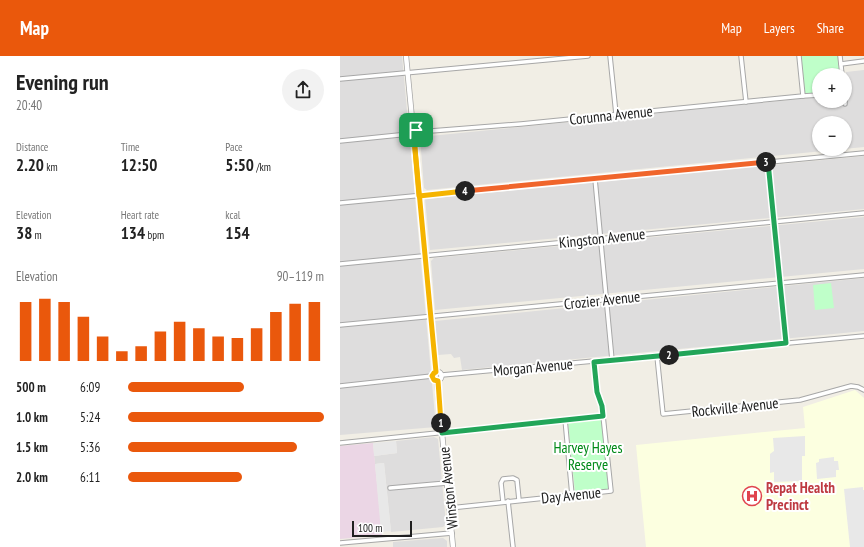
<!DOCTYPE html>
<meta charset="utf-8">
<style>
:root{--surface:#fff;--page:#f2f2f2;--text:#222;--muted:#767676;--accent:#ea580c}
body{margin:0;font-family:"PT Sans Narrow",sans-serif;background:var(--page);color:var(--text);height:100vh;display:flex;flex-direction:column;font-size:15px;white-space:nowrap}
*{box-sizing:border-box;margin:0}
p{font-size:13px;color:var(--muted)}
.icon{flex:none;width:22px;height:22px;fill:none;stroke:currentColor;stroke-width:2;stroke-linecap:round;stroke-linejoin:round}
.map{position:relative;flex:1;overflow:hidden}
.drawer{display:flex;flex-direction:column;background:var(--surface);width:340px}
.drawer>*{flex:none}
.controls{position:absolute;left:472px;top:12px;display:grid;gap:8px}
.controls a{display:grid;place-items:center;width:40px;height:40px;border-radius:50%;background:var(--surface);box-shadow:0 1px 3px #0004;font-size:20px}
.scale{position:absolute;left:12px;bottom:10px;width:60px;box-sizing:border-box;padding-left:4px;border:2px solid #202020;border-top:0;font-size:11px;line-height:14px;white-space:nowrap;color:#202020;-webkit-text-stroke:3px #fff;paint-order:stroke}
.pin{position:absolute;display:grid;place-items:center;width:34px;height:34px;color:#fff;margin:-17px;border-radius:8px;box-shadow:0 2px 6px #0006}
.km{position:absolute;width:20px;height:20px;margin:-10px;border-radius:50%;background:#222;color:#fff;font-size:11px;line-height:20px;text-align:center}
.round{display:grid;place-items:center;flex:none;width:42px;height:42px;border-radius:21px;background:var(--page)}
.head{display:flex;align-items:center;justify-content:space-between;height:68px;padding:0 16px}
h1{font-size:22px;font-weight:700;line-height:30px}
.stats{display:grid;grid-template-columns:repeat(3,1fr);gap:6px;height:68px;padding:4px 16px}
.stats div{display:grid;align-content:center}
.stats b{font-size:17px;font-weight:700}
.stats small{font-size:11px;font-weight:400}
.stats p{font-size:11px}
.chart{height:112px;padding:8px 16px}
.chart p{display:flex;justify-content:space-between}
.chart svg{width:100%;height:72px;margin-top:4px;stroke:var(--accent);stroke-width:6}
ul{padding:0 16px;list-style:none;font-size:13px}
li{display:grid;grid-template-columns:64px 48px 1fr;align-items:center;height:30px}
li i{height:10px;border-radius:5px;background:var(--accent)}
header{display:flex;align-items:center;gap:24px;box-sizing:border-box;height:56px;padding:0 20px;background:var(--accent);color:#fff}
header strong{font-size:19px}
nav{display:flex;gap:22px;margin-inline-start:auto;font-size:14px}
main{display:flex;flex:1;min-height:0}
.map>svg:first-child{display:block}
.residential{fill:#dedddd;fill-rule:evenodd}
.industrial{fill:#ebd6e5}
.education{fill:#fcffe0}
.park{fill:#bfffc9}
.parking{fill:#e8e8e8}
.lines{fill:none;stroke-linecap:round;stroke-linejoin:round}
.minor-casing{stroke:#a7a7a7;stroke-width:5.5}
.tertiary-casing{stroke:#a7a7a7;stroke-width:6}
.minor{stroke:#fff;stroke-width:3.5}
.tertiary{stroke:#fff;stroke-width:4.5}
.split-1-casing{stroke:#fff;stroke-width:8}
.split-2-casing{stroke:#fff;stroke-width:8}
.split-3-casing{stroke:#fff;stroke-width:8}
.split-4-casing{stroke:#fff;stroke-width:8}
.split-5-casing{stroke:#fff;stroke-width:8}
.split-1{stroke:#f5b400;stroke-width:5}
.split-2{stroke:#22a559;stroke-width:5}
.split-3{stroke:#22a559;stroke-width:5}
.split-4{stroke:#f0652b;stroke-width:5}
.split-5{stroke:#f5b400;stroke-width:5}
.labels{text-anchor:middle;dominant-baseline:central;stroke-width:4;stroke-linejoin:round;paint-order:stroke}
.street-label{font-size:15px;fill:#202020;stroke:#fff}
.park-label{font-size:15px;fill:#018a18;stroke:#fff}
.health-label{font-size:15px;font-weight:bold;fill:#be3a42;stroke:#fff;text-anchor:start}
</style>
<header>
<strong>Map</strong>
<nav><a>Map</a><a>Layers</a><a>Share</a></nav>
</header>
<main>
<section class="drawer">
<div class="head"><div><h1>Evening run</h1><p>20:40</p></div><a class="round"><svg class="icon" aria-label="share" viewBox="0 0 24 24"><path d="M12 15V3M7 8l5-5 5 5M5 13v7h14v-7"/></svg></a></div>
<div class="stats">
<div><p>Distance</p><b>2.20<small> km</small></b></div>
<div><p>Time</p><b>12:50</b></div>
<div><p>Pace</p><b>5:50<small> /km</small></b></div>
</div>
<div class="stats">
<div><p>Elevation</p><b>38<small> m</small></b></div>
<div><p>Heart rate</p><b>134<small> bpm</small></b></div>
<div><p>kcal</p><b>154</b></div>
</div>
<div class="chart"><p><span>Elevation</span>90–119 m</p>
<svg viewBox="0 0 160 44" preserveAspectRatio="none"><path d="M5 44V8M15 44V6M25 44V8M35 44V17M45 44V29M55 44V38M65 44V35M75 44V26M85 44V20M95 44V24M105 44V29M115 44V30M125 44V24M135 44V14M145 44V9M155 44V8"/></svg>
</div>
<ul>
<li><b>500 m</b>6:09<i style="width:59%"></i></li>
<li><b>1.0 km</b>5:24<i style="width:100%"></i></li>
<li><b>1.5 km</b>5:36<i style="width:86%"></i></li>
<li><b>2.0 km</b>6:11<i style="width:58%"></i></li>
</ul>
</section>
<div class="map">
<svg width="524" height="491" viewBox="0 0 524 491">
<rect width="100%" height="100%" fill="#f1eee5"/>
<g class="residential">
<path d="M 0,0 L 62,0 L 96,371 L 0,379 Z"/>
<path d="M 524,14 L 524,91 L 87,134 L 84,132 L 80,81 L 479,41 L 479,45 L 505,45 L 505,38 L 507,37 L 506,16 ZM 479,67 L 505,67 L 505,93 L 479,93 Z"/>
<path d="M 524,100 L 524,153 L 90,194 L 85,143 Z"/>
<path d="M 524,161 L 524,213 L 95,254 L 91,205 L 94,202 Z"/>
<path d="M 524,222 L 524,275 L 122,314 L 120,301 L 114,302 L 111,298 L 98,299 L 95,265 Z"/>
<path d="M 94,381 L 98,383 L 106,468 L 103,471 L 51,476 L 44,407 L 35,408 L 34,400 L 57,397 L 56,385 Z"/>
<path d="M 103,482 L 107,485 L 107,491 L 53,491 L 53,486 Z"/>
</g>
<path class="industrial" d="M 33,387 L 42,479 L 0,483 L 0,390 Z"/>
<path class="education" d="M 515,334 L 524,342 L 524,491 L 306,491 L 296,389 L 465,372 L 463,351 Z"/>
<g class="park">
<path d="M 459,0 L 500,0 L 502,19 L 479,19 L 479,39 L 463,40 Z"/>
<path d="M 491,227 L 494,252 L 475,254 L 473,229 Z"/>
<path d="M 262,363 L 269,433 L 235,436 L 228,366 Z"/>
</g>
<g class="parking">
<path d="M 465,380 L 465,400 L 462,400 L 462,425 L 434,426 L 434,416 L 430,417 L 430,398 L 434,395 L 433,382 Z"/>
<path d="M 56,385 L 57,397 L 34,400 L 33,387 Z"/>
<path d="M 494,401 L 494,405 L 498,405 L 499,414 L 496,414 L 496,421 L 477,423 L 476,407 L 479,406 L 479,403 Z"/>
<path d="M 44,407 L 51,475 L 41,476 L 35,408 Z"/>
<path d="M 523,431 L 523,434 L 524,434 L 524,491 L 510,491 L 504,433 Z"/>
</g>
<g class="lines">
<g class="minor-casing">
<g id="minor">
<path d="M 270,0 L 276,58"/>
<path d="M 401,0 L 406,46"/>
<path d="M 459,0 L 463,40 L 479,39"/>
<path d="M 500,0 L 502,19"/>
<path d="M 501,8 L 524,5"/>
<path d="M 0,23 L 248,0"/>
<path d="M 505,45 L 505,48"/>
<path d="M 78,76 L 181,68 L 463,40"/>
<path d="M 0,85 L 69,78"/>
<path d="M 428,106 L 446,287"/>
<path d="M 255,123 L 272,304"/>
<path d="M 0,147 L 524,97"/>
<path d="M 0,208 L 524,157"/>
<path d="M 0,269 L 524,219"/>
<path d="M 317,300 L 323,358 L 460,344 L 511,330 L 518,331 L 524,334"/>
<path d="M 102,319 L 524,280"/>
<path d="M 0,330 L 92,320"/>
<path d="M 225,363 L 232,439"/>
<path d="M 0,387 L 263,360"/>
<path d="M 50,432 L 107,427"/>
<path d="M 168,445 L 173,491"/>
<path d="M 163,446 L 161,427 L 163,423 L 173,422 L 177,424 L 179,444"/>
<path d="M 110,452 L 271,435 L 262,350 L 257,336 L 254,306"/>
<path d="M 0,487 L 112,477"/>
</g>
</g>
<g class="tertiary-casing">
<g id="tertiary">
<path d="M 66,0 L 73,73"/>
<circle cx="74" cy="78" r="4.5"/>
<path d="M 74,82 L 96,316"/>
<circle cx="97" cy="320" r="4.5"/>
<path d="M 97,325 L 113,491"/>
</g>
</g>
<use href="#minor" class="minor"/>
<use href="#tertiary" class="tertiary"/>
</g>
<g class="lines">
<g class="split-1-casing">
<path id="split-1" d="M 76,74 L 78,78 L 77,81 L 74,82 L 96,316 L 94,317 L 92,320 L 94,324 L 98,325 L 101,367"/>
</g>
<g class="split-2-casing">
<path id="split-2" d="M 101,367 L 102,377 L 263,360 L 262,350 L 257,336 L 254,306 L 329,299"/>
</g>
<g class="split-3-casing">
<path id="split-3" d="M 329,299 L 446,287 L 428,106 L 426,106"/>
</g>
<g class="split-4-casing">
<path id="split-4" d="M 125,135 L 426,106"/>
</g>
<g class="split-5-casing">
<path id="split-5" d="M 76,74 L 71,74 L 69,78 L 70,81 L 74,82 L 79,140 L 125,135"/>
</g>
<use href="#split-1" class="split-1"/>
<use href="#split-2" class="split-2"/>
<use href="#split-3" class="split-3"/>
<use href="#split-4" class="split-4"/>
<use href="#split-5" class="split-5"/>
</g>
<defs>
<g id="hospital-ring" transform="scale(1)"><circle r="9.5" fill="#fff" stroke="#e0444e" stroke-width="1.5"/><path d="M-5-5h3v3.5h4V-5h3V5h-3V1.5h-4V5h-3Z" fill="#e0444e"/></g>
</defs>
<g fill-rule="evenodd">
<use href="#hospital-ring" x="412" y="440"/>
</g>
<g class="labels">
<g class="street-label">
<text transform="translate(271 59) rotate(-6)">Corunna Avenue</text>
<text transform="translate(262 182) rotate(-6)">Kingston Avenue</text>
<text transform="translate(262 244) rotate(-6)">Crozier Avenue</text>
<text transform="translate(193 311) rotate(-5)">Morgan Avenue</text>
<text transform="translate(395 351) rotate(-6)">Rockville Avenue</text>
<text transform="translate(108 432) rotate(-96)">Winston Avenue</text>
<text transform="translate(231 439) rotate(-6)">Day Avenue</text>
</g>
<g class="park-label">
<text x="248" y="391">Harvey Hayes<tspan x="248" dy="17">Reserve</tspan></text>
</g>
<g class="health-label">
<text x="426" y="431">Repat Health<tspan x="426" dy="17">Precinct</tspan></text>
</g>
</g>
</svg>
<div class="controls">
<a>+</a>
<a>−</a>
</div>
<div class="scale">100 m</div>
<div class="pin" style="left:76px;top:74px;background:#1e9e55"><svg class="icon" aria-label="arrive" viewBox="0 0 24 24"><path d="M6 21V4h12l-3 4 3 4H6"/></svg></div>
<b class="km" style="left:101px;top:367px">1</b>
<b class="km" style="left:329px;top:299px">2</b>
<b class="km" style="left:426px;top:106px">3</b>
<b class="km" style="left:125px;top:135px">4</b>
</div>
</main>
